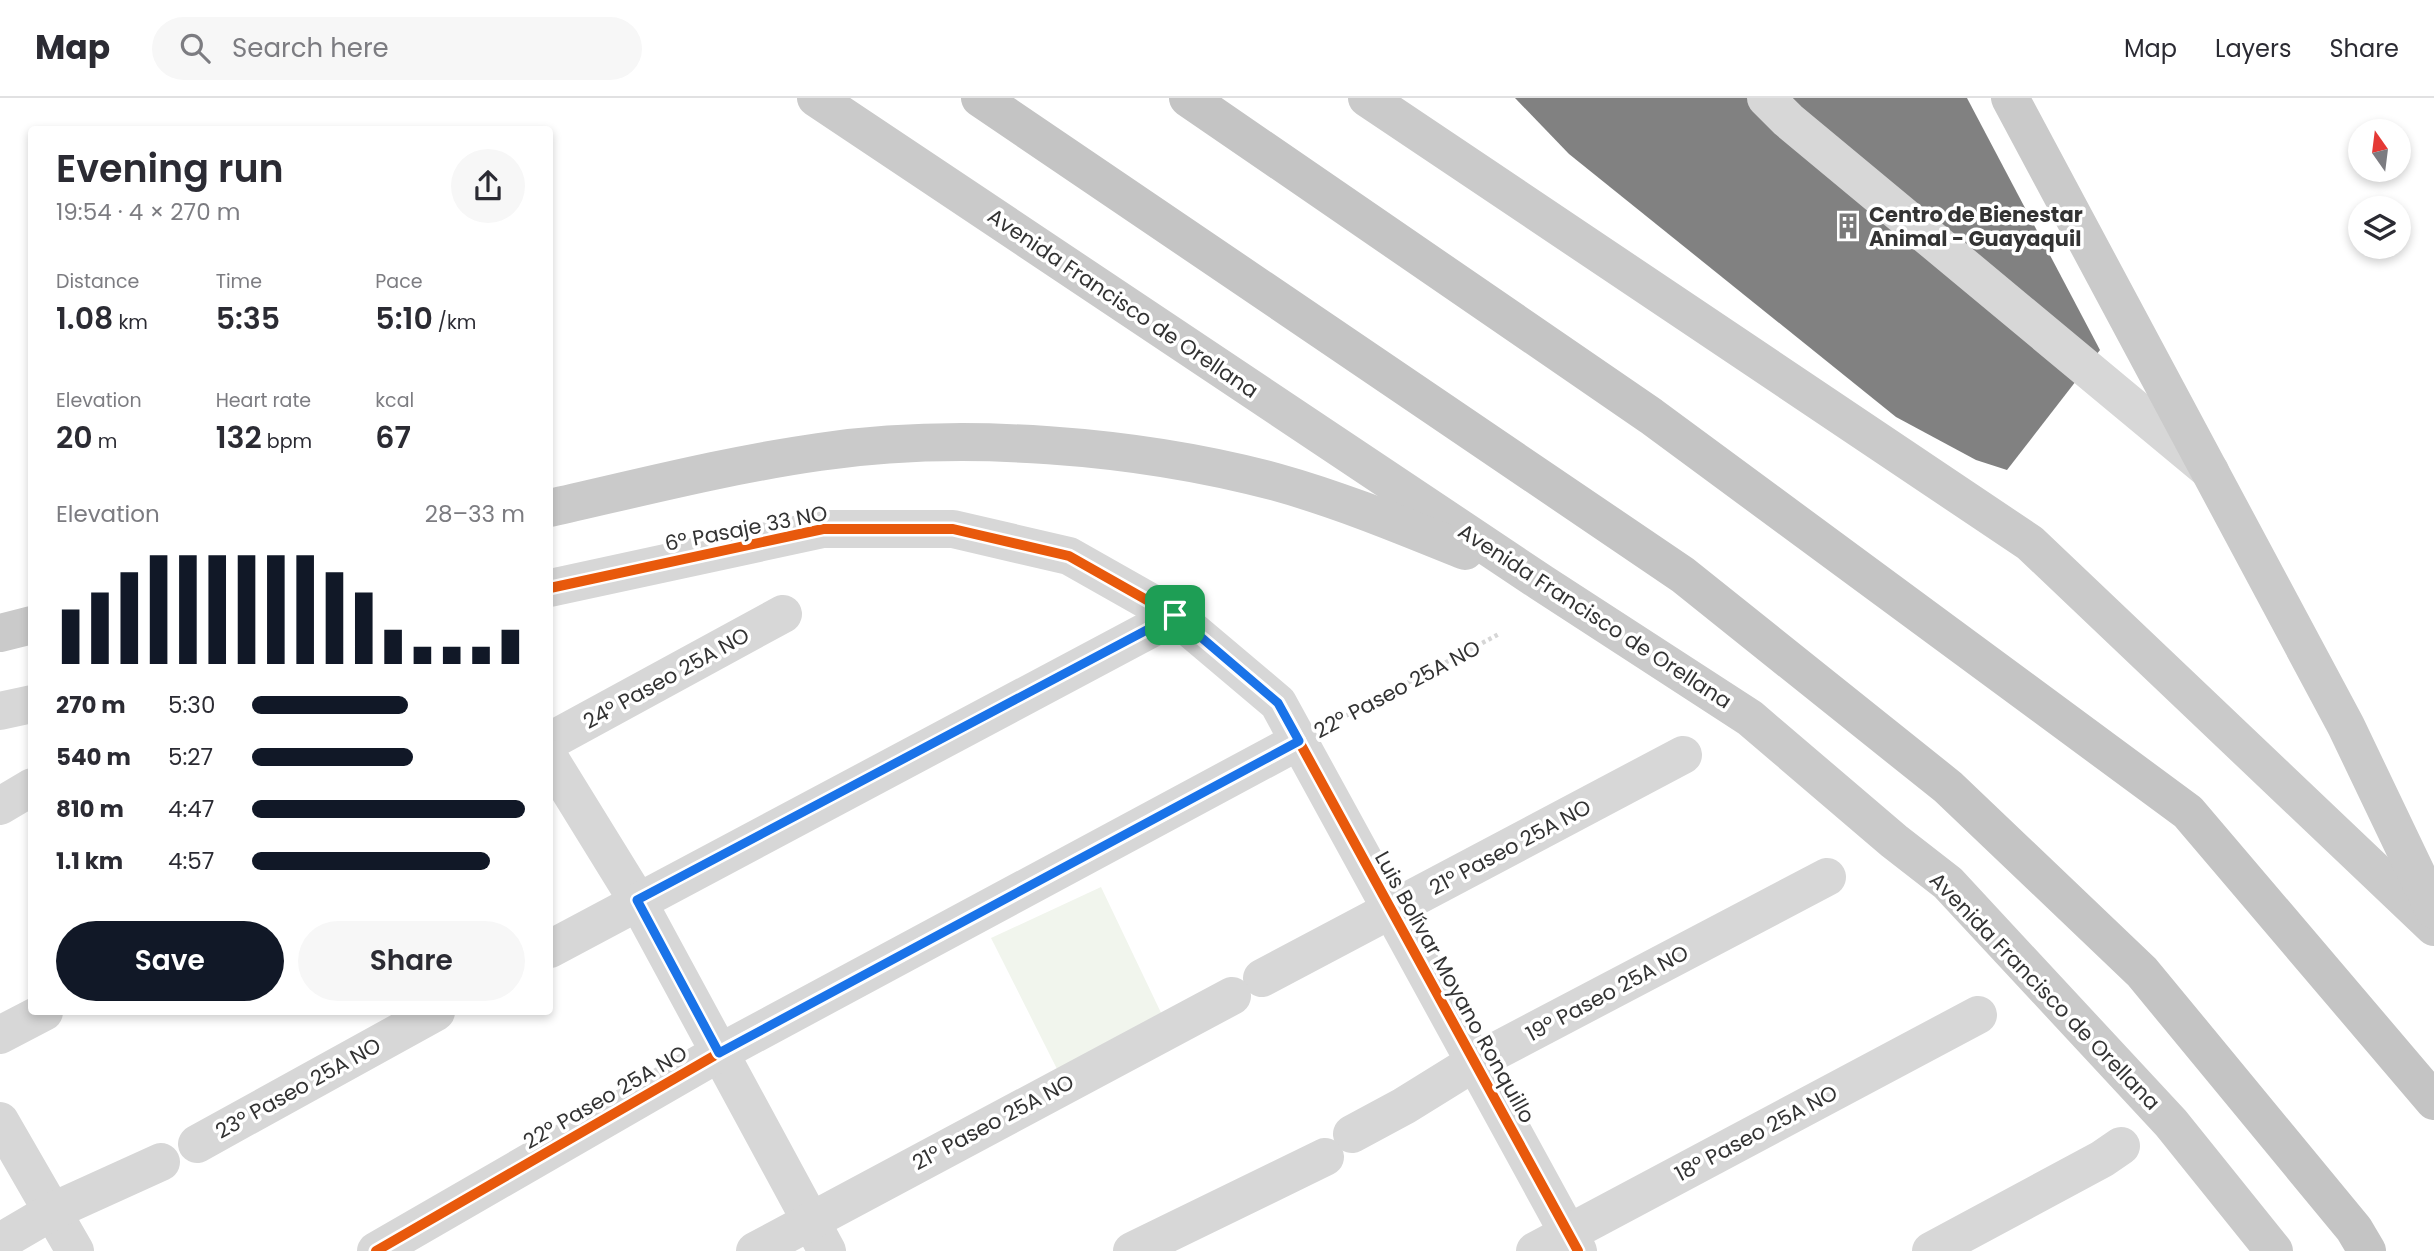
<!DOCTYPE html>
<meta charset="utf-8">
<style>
:root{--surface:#fff;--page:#f7f7f7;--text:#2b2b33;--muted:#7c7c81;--line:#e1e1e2;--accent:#111827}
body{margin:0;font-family:Poppins,sans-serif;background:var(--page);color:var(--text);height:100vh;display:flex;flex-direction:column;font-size:26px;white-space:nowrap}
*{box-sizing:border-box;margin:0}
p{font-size:23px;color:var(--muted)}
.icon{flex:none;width:38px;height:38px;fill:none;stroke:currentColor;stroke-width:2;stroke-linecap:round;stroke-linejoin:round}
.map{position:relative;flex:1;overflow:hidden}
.sheet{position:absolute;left:28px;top:28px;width:525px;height:889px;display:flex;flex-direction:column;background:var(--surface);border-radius:7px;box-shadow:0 4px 10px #0003}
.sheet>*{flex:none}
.needle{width:46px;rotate:346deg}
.buttons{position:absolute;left:2348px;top:21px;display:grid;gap:14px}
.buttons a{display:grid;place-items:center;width:63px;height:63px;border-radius:50%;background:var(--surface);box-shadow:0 4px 10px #0003;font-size:35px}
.pin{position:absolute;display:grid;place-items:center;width:60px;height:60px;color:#fff;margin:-30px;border-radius:14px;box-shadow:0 4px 10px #0006}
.round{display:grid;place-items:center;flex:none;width:74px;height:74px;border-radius:37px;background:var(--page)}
.summary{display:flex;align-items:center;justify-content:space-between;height:119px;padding:0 28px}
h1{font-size:38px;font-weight:600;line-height:52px}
.figures{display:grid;grid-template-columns:repeat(3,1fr);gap:10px;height:119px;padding:7px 28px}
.figures div{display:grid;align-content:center}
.figures b{font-size:30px;font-weight:600}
.figures small{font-size:19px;font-weight:400}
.figures p{font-size:19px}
.chart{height:196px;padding:14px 28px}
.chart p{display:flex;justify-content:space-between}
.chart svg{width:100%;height:126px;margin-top:7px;stroke:var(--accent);stroke-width:6}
.cta{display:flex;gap:14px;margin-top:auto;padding:14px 28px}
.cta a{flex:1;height:80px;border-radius:42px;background:var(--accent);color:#fff;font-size:28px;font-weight:600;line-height:80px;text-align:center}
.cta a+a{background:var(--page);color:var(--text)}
ul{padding:0 28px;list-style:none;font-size:23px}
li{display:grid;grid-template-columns:112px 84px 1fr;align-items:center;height:52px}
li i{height:18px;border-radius:9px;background:var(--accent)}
header{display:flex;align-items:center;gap:42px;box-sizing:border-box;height:98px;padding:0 35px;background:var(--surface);border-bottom:2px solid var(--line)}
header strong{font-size:33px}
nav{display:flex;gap:38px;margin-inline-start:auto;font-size:24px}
.search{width:490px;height:63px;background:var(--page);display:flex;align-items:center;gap:18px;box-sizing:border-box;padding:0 24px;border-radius:38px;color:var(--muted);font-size:26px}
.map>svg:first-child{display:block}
.green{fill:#f1f5ed}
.building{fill:#818181}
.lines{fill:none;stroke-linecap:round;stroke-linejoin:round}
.path{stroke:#d6d6d6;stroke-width:4.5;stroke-dasharray:3.5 3.5;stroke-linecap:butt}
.minor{stroke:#d7d7d7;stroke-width:38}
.major{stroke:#cacaca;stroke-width:38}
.highway{stroke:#c4c4c4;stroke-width:38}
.cycleway-casing{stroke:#fff;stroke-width:15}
.cycleway{stroke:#e8590c;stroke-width:10}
.route-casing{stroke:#fff;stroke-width:14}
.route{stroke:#1a73e8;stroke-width:9}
.labels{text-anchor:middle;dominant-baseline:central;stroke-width:7;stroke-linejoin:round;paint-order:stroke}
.poi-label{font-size:21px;font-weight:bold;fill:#333;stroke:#fff;text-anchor:start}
.street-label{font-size:21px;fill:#333;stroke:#fff}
</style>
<header>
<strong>Map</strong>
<div class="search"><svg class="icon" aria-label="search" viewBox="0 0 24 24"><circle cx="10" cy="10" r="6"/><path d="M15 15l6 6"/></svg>Search here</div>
<nav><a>Map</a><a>Layers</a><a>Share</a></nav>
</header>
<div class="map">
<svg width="2434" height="1153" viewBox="0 0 2434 1153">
<rect width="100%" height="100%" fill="#fff"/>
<path class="green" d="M 1101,789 L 1164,921 L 1057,971 L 991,840 Z"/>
<path class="building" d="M 1515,0 L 1967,0 L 2100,252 L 2007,372 L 1976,362 L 1896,319 L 1569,56 Z"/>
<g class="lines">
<path class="path" d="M 1334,624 L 1499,536"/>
<g class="minor">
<path d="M 1766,0 L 1788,22 L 2210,373"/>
<path d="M 550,490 L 823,431 L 953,431 L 1069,458 L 1175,518 L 1278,605 L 1578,1153"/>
<path d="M 0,613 L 32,606"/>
<path d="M 550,643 L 783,516"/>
<path d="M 550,661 L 637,802 L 827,1153"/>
<path d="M 0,708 L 32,689"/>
<path d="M 550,851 L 1175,518"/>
<path d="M 1262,880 L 1683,657"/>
<path d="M 0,937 L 44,914"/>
<path d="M 0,1023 L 75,1153"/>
<path d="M 1352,1036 L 1404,1008 L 1475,964 L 1827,779"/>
<path d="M 197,1046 L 436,914"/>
<path d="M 0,1144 L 53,1113 L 161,1064"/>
<path d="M 376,1153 L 719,955 L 1299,643"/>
<path d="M 755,1153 L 1232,898"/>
<path d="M 1132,1153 L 1325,1059"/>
<path d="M 1535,1153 L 1978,917"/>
<path d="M 1931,1153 L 2102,1061 L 2121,1048"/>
</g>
<g class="major">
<path d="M 816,0 L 1542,485 L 1750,620 L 1894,743 L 1948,785 L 2171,1025 L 2274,1153"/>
<path d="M 1367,0 L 2030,445 L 2434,829"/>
<path d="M 2010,0 L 2346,628 L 2434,812"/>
<path d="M 550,410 C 639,390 728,367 819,354 C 962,333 1137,347 1276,384 C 1341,402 1403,428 1465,453"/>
<path d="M 0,535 L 32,527"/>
</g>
<g class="highway">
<path d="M 980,0 L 1683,477 L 1948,689 L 2142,874 L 2354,1131 L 2367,1153"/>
<path d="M 1188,0 L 1651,318 L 2188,714 L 2434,1003"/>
</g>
<g class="cycleway-casing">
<g id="cycleway">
<path d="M 550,490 L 823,431 L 953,431 L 1069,458 L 1175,518 L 1278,605 L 1578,1153"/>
<path d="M 376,1153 L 719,955 L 1299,643"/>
</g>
</g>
<use href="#cycleway" class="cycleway"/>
</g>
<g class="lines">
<g class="route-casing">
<path id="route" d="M 1175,517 L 1278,605 L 1299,643 L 719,955 L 637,802 Z"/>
</g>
<use href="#route" class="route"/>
</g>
<defs>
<g id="building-bare" transform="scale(2.1)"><path d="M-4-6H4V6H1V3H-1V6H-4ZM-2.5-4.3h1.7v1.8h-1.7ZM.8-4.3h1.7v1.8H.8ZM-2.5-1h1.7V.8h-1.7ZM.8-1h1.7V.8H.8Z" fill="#7a7a7a" stroke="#fff" stroke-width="2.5" paint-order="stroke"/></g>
</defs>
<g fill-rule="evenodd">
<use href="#building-bare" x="1848" y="128"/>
</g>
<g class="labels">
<g class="poi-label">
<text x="1869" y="116">Centro de Bienestar<tspan x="1869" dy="24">Animal - Guayaquil</tspan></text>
</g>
<g class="street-label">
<text transform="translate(1123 205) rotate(34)">Avenida Francisco de Orellana</text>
<text transform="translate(746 430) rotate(-11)">6º Pasaje 33 NO</text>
<text transform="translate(1595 518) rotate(33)">Avenida Francisco de Orellana</text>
<text transform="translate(666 580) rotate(-29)">24º Paseo 25A NO</text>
<text transform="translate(1397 591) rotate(-28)">22º Paseo 25A NO</text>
<text transform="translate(1510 749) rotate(-28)">21º Paseo 25A NO</text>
<text transform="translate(1455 889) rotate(61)">Luis Bolívar Moyano Ronquillo</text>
<text transform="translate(2045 893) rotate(46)">Avenida Francisco de Orellana</text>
<text transform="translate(1607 895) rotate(-28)">19º Paseo 25A NO</text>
<text transform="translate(298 990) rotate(-29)">23º Paseo 25A NO</text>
<text transform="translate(605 999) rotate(-30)">22º Paseo 25A NO</text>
<text transform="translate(993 1024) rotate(-28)">21º Paseo 25A NO</text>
<text transform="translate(1756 1035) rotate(-28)">18º Paseo 25A NO</text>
</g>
</g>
</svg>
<div class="buttons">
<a><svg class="needle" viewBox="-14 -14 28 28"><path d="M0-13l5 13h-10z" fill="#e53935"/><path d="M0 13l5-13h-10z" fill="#7c7c81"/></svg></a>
<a><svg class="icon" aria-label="layers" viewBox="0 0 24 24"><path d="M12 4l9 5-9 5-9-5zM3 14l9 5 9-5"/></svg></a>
</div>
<div class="pin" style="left:1175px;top:517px;background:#1e9e55"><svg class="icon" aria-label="arrive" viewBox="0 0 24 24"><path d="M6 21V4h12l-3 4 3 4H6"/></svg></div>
<section class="sheet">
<div class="summary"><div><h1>Evening run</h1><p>19:54 · 4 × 270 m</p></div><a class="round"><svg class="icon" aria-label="share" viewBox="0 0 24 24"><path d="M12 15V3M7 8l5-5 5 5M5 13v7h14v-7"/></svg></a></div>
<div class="figures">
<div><p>Distance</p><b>1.08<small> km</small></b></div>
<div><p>Time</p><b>5:35</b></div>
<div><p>Pace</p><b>5:10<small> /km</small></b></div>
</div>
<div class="figures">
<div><p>Elevation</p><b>20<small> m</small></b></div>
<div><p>Heart rate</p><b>132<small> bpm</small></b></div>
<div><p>kcal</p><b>67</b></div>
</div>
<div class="chart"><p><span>Elevation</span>28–33 m</p>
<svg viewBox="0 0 160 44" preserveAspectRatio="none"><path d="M5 44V25M15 44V19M25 44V12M35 44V6M45 44V6M55 44V6M65 44V6M75 44V6M85 44V6M95 44V12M105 44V19M115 44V32M125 44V38M135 44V38M145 44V38M155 44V32"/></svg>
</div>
<ul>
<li><b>270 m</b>5:30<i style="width:57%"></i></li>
<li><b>540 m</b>5:27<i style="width:59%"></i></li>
<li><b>810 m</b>4:47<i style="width:100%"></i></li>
<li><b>1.1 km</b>4:57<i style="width:87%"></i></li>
</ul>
<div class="cta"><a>Save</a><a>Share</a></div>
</section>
</div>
